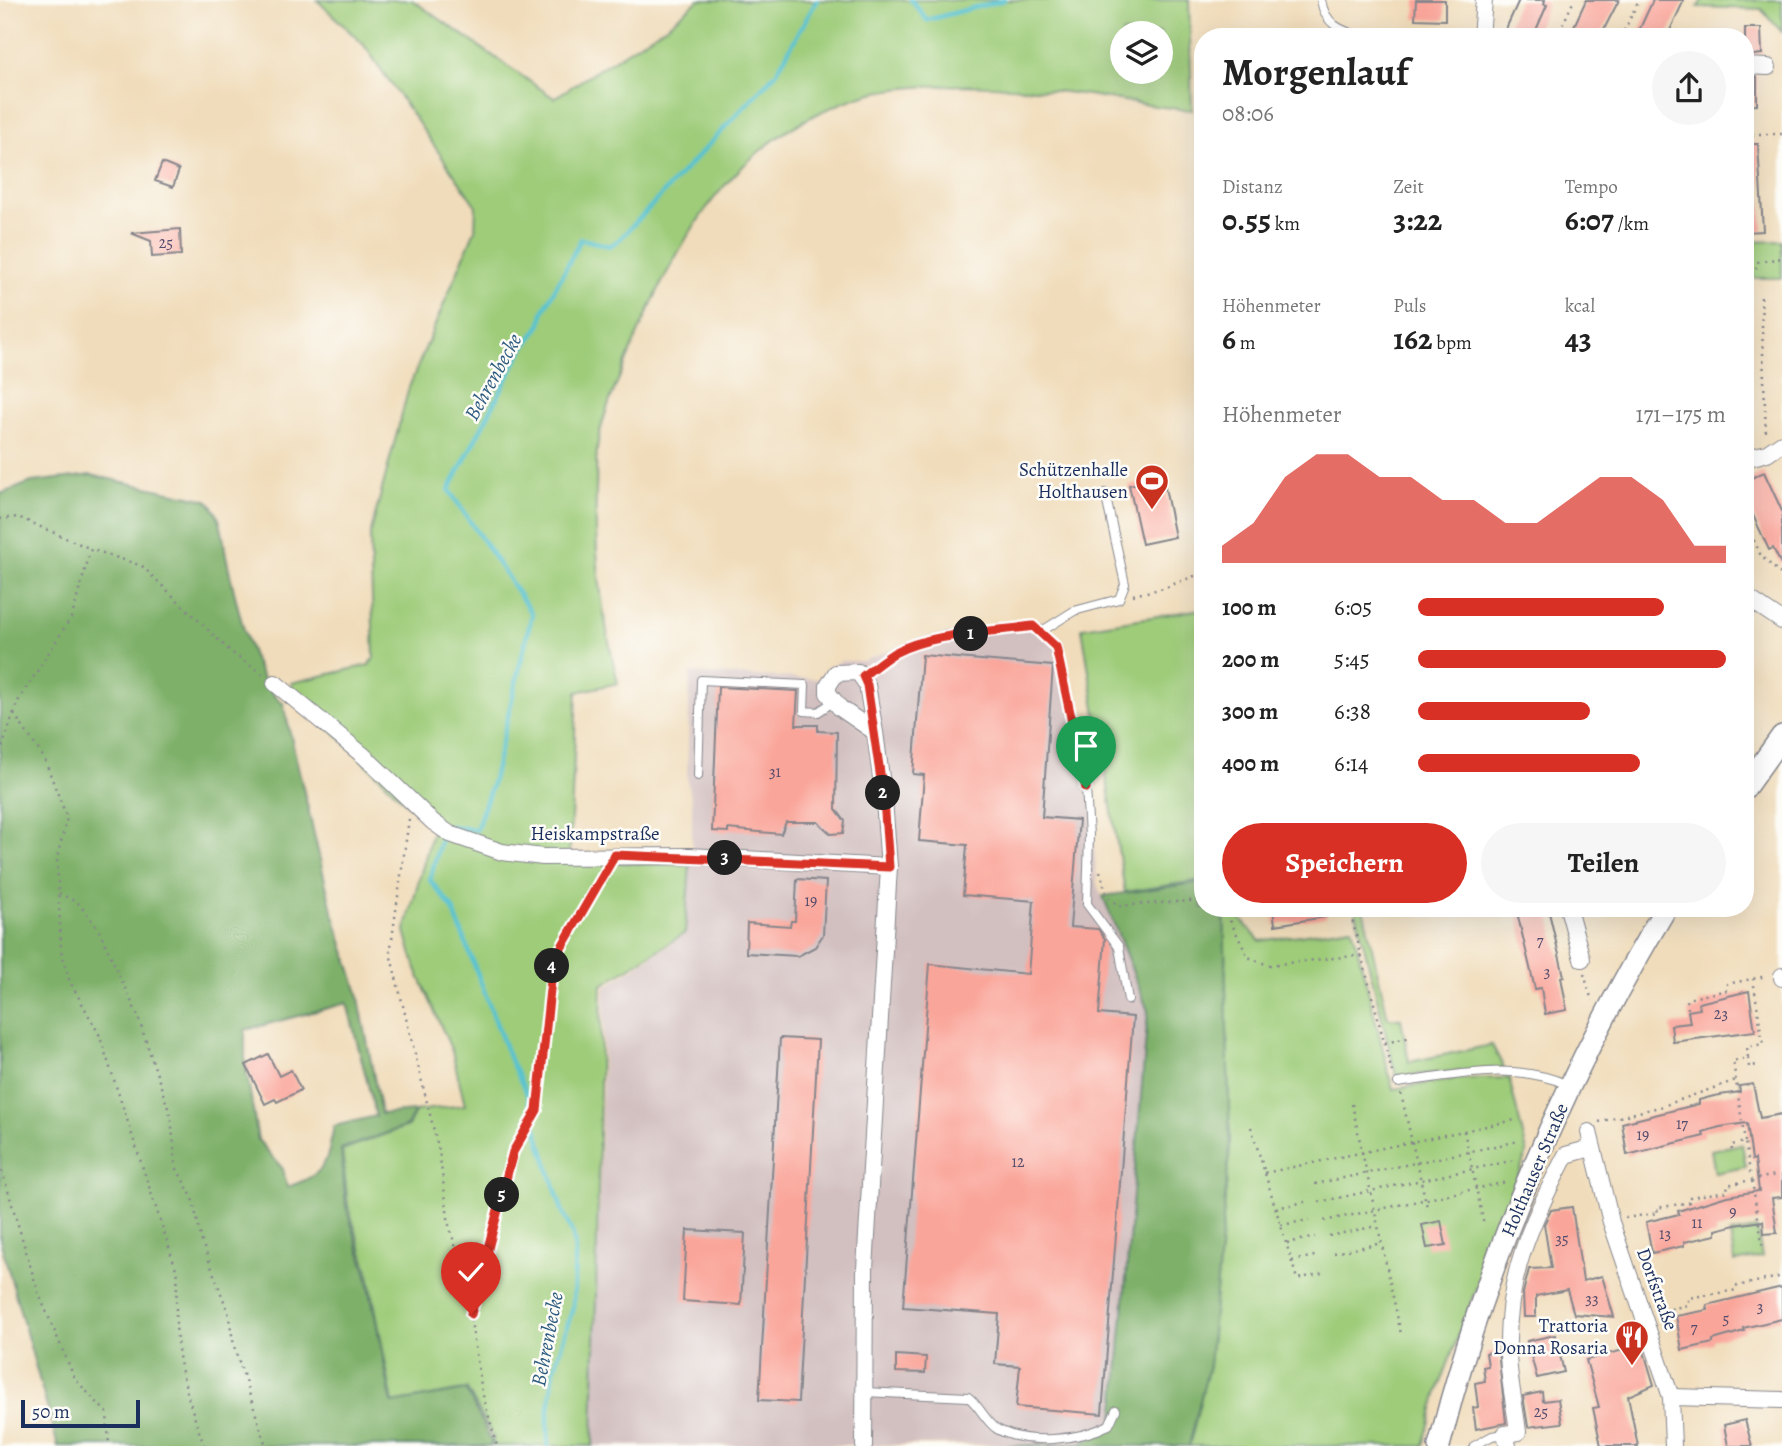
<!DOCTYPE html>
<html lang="de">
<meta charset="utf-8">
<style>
:root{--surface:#fff;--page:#f6f6f6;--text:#222;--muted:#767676;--accent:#d93025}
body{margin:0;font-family:Alegreya,serif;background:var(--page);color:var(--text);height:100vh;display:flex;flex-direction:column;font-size:26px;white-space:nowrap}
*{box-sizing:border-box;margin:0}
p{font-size:23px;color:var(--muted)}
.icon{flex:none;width:38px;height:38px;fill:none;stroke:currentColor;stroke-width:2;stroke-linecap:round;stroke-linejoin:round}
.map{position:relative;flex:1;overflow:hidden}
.details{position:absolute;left:1194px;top:28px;width:560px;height:889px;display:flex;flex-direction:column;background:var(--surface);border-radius:28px;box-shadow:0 7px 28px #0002}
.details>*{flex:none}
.fabs{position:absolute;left:1110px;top:21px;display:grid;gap:14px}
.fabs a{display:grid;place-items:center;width:63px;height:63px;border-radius:50%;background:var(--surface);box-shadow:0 7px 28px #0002;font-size:35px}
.scale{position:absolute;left:21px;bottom:18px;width:119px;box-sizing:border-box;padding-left:7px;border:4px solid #1b2f5e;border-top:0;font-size:19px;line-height:24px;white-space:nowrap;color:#1b2f5e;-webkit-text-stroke:5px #fdfcf7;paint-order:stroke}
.pin{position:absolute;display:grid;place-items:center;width:60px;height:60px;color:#fff;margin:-72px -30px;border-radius:50% 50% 50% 0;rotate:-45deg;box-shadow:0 0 7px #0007}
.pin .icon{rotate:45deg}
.km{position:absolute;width:35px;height:35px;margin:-18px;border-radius:50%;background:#222;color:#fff;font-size:19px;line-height:35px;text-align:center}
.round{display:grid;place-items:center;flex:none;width:74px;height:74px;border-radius:37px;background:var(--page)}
.headline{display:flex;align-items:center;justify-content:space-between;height:119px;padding:0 28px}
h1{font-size:38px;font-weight:600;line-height:52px}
.stats{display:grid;grid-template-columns:repeat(3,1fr);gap:10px;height:119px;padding:7px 28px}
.stats div{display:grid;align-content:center}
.stats b{font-size:30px;font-weight:600}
.stats small{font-size:19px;font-weight:400}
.stats p{font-size:19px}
.chart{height:196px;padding:14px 28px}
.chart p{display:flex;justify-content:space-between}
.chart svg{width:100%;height:126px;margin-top:7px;fill:var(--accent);opacity:.7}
.action{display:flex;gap:14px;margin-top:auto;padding:14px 28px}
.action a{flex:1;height:80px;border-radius:42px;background:var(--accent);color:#fff;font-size:28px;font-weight:600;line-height:80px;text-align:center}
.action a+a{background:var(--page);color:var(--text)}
ul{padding:0 28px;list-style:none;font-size:23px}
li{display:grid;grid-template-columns:112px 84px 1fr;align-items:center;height:52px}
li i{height:18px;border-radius:9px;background:var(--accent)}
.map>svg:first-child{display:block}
.industrial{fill:#d2bfc0}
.green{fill:#9ecc79;stroke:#5c7e6c;stroke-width:2;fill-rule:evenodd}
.forest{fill:#7eb069;stroke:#4c7064;stroke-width:2;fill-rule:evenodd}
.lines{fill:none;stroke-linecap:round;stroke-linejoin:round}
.stream{stroke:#57c2d1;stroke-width:4.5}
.building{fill:#faa59a}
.lane-casing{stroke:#86868c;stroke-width:10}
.street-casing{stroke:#86868c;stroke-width:18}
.secondary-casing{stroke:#86868c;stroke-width:24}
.path{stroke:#86868c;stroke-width:2.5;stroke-dasharray:2 5;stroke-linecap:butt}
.lane{stroke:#fff;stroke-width:8}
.street{stroke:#fff;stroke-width:16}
.secondary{stroke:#fff;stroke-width:21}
.route-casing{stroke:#fff;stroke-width:14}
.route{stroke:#d93025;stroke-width:9}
.labels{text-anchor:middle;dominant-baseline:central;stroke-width:5;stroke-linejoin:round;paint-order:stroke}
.number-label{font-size:16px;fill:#534c6d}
.poi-label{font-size:19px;fill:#1b2f5e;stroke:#fdfcf7;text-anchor:end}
.street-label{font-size:19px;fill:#1b2f5e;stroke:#fdfcf7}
.water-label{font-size:21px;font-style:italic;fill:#2d5b80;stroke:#fdfcf7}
</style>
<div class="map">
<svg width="1782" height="1446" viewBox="0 0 1782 1446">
<rect width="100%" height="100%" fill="#fdfcf7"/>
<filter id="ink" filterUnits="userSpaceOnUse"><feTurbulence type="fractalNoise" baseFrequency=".0143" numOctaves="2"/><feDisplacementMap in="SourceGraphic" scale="14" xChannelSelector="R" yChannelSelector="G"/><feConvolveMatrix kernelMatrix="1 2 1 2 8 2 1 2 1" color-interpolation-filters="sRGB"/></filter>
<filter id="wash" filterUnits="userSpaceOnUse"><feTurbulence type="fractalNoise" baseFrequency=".00686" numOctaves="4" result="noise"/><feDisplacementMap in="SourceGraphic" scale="28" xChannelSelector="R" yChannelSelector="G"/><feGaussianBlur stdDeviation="1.57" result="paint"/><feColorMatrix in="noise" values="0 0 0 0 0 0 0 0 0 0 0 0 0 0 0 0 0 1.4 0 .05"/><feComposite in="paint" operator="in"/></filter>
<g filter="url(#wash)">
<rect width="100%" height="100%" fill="#f0dcba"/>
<path class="industrial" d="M 1038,619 L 1058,638 L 1069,674 L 1090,790 L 1097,885 L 1148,1011 L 1114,1424 L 1082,1444 L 593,1446 L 605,987 L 686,934 L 692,848 L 692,801 L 687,780 L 690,673 L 819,679 L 827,668 L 841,661 L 863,661 L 921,638 Z"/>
<g class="green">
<path d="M 317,0 L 412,0 L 554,98 L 668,25 L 699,0 L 1189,0 L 1192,110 C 1155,108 1124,100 1088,95 C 1024,86 940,80 877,92 C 856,96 836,105 817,114 C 722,160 674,249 634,343 C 621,375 604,408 598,442 C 595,458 597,475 596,490 C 594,559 602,616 618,683 L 577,692 L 569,861 L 690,865 L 685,933 L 602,985 L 593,1446 L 493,1446 L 493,1437 L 467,1389 L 393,1403 L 369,1274 L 348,1206 L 342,1150 L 408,1126 L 416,1111 L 465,1105 L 452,1051 L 416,969 L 405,931 L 433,829 L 295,694 L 291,683 L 369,665 L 374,658 L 370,535 L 409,387 L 475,230 L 476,206 L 364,45 ZM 1122,33 L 1160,33 L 1160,72 L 1122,72 Z"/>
<path d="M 1702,0 L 1782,0 L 1782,32 L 1761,9 L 1698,7 Z"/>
<path d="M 1782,241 L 1782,278 L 1745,278 L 1745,242 Z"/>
<path d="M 1202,609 L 1202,880 L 1125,892 L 1082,628 Z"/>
<path d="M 1224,908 L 1231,908 L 1260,941 L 1352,927 L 1393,1089 L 1456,1079 L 1509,1078 L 1527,1152 L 1439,1388 L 1423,1446 L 1189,1446 L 1209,1365 L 1230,1146 Z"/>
<path d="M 1355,908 L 1363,908 L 1388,1018 L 1401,1019 L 1409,1062 L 1492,1045 L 1504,1068 L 1396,1076 Z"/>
<path d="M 1742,1144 L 1746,1167 L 1715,1173 L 1711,1150 Z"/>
<path d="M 1757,1229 L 1762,1257 L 1735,1262 L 1730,1234 Z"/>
</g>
<g class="forest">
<path d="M 91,475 L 207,500 C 224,517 222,538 227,560 C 235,596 252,683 283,703 L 331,906 L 358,993 L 381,1114 L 415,1111 L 407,1126 L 341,1149 L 346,1206 L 367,1275 L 392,1403 L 466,1390 L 491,1440 L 491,1446 L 58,1446 L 0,1240 L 0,494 L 32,482 ZM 347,1003 L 376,1116 L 334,1126 C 326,1166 327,1173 287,1187 L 283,1169 L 258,1140 L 245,1062 L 245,1030 Z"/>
<path d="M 1202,882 L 1202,908 L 1224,908 L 1230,1146 L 1209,1365 L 1189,1446 L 1006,1446 L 1082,1444 L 1114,1423 L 1148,1011 L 1103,896 Z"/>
</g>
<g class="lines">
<g class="stream">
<path d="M 911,0 L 927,20 L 1004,0"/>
<path d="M 451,826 L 476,830 L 492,784 L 532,614 L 449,490 L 521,352 L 541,324 L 543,312 L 581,239 L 610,246 L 620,239 L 776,73 L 817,0"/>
<path d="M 441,838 L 430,880 L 453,909 L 511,1062 L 528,1096 L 532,1116"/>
<path d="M 533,1119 L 562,1210 L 573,1235 L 575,1250 L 573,1307 L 554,1370 L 548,1415 L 548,1446"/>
</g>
</g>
<g id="blocks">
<g class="building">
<path d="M 1416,0 L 1445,0 L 1445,20 L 1415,19 Z"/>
<path d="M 1519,0 L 1545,0 L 1544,4 L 1547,5 L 1533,37 L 1513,37 L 1504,33 Z"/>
<path d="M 1586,0 L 1619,0 L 1600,37 L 1569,37 Z"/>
<path d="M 1653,0 L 1684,0 L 1667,37 L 1636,37 Z"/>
<path d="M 1745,28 L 1761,28 L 1762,54 L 1745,56 Z"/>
<path d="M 1745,76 L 1757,77 L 1757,105 L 1745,106 Z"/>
<path d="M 1745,144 L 1758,144 L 1763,231 L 1745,232 Z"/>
<path d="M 162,163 L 179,170 L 173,187 L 155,181 Z"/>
<path d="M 180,229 L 181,255 L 152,257 L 151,241 L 131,233 Z"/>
<path d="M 1764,472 L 1782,511 L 1782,566 L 1773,548 L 1769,550 L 1745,498 L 1745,481 Z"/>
<path d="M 1163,478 L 1175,537 L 1142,544 L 1129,485 Z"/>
<path d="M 922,655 L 1053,666 L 1042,817 L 1079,820 L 1070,927 L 1098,929 L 1105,939 L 1099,1014 L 1133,1017 L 1102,1414 L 1016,1407 L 1020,1366 L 995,1364 L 999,1314 L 903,1307 L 930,964 L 1028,974 L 1034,901 L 963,895 L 967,845 L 919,841 L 924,775 L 913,774 Z"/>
<path d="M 718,687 L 798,691 L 796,725 L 818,725 L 818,731 L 837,732 L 836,809 L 845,821 L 843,833 L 831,834 L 818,822 L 786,822 L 781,834 L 728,829 L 728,832 L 712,831 Z"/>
<path d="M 797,879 L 826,881 L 823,935 L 815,947 L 798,956 L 746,953 L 747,923 L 790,926 L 791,921 L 795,921 Z"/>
<path d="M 1273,908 L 1325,908 L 1326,917 L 1275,925 Z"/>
<path d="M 1516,908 L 1548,908 L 1564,976 L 1561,977 L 1567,1010 L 1545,1014 L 1541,988 L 1535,989 Z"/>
<path d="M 1749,991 L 1755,1031 L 1673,1042 L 1671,1025 L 1690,1023 L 1688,1011 L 1700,1009 L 1699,1003 Z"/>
<path d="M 780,1038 L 818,1040 L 798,1402 L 759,1400 Z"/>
<path d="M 268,1054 L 279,1076 L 291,1070 L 301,1090 L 277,1102 L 275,1099 L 265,1104 L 246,1065 Z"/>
<path d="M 1753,1084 L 1760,1118 L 1782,1114 L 1782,1197 L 1772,1198 L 1777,1233 L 1764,1234 L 1763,1221 L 1735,1225 L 1716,1230 L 1716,1235 L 1684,1242 L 1684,1246 L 1652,1253 L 1646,1222 L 1679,1214 L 1678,1211 L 1727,1196 L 1759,1191 L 1755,1159 L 1752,1160 L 1747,1123 L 1720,1127 L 1703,1132 L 1704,1136 L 1627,1155 L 1622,1123 L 1699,1104 L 1699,1100 L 1714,1096 L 1740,1092 L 1739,1086 Z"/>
<path d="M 1572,1207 L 1583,1281 L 1602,1276 L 1614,1317 L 1574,1314 L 1567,1290 L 1536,1296 L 1536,1317 L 1524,1317 L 1523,1293 L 1529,1269 L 1551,1268 L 1544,1224 L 1551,1210 Z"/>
<path d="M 1441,1221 L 1446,1245 L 1427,1248 L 1422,1225 Z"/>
<path d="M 687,1230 L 745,1233 L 741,1305 L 683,1301 Z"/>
<path d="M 1782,1287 L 1782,1319 L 1743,1328 L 1744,1331 L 1713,1340 L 1713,1343 L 1682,1350 L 1676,1316 L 1708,1310 L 1707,1305 Z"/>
<path d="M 1555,1335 L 1564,1372 L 1537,1378 L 1527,1341 Z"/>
<path d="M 1642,1345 L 1654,1385 L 1628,1396 L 1638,1446 L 1601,1446 L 1593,1408 L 1599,1407 L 1586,1360 Z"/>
<path d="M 1498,1351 L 1506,1423 L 1476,1429 L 1473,1408 L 1478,1407 L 1475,1383 L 1485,1381 L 1483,1367 L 1488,1366 L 1486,1353 Z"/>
<path d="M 896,1355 L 926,1357 L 925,1373 L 896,1372 Z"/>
<path d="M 1542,1392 L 1543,1401 L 1558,1399 L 1562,1423 L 1528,1427 L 1523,1396 Z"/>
<path d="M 1745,1420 L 1752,1446 L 1728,1446 L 1724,1425 Z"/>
</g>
</g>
</g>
<g filter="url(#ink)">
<use href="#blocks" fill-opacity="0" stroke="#86868c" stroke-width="2"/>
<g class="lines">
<g class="lane-casing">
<g id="lane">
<path d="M 1321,0 C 1325,25 1341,31 1364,37"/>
<path d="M 1042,631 L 1074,611 L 1119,599 L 1125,584 L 1105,493"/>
<path d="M 863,676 C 873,668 883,660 894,653 C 930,633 992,631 1033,626 L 1056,647 L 1086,788 L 1089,835 L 1087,904 L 1119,947 L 1128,1000"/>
<path d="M 698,776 L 701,680 L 805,685 L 804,711 L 818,712 L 833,702"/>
<path d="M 1398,1083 C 1453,1075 1515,1061 1568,1085"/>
<path d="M 864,1392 L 968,1397 C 980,1406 985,1421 997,1429 C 1028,1446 1079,1440 1109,1425 L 1116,1410"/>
<path d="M 1474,1446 L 1492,1436 L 1505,1434"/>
</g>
</g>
<g class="street-casing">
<g id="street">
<path d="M 1481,37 L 1484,0"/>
<path d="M 1745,66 L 1768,67"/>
<path d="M 1745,459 L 1767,453 L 1782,443"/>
<path d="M 1745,596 L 1782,621"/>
<path d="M 275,683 L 364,756 L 433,822 L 450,834 L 502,852 L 543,857 L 690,856 L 889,867"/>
<path d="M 1568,908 L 1582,959"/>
<path d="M 1782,976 L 1782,978"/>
<path d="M 1589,1132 L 1611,1222 L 1671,1397 L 1673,1446"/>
<path d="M 1671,1397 L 1782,1400"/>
<path d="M 864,1446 L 865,1269 L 889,867 L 884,800 L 875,732 L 867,685 L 858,672 L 836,673 L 828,686 L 828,693 L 840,708 L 875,732"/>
<path d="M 1508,1446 L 1505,1434 L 1518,1432 C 1515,1405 1508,1377 1508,1351 C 1506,1276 1532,1220 1566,1155 L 1591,1148"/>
</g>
</g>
<g class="secondary-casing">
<g id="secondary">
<path d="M 1745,788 L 1782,736"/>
<path d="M 1439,1446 C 1486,1258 1566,1074 1666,908"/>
</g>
</g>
<g class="path">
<path d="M 1557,37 L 1574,0"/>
<path d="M 1621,37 L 1639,0"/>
<path d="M 1745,134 L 1782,134"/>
<path d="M 1745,275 L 1755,273 L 1758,262 L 1782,258"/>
<path d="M 1761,297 L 1766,436"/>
<path d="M 0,519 L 18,517 L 91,549"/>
<path d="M 1745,521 L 1761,556 L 1782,575"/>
<path d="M 1133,595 L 1164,588 L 1202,573"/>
<path d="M 14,714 L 44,758 L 67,818 L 57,858 L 61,950 L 69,980 L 99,1034 L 178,1275 C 171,1345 182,1381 204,1446"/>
<path d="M 0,754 L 17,703 L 72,616 L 91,549 L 142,566 L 231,652 L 264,675"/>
<path d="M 409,819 L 390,953 L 439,1151 L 449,1225 L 464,1276 L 482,1392 L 497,1446"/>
<path d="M 1100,871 L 1107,896 L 1119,906 L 1202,900"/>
<path d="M 59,893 L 78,903 L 98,928 L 137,1014 L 171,1117 L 176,1167 L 192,1197 L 202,1242 L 228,1312 L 234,1346 L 266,1446"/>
<path d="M 1224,908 L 1248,957 L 1268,965 L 1363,955"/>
<path d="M 1349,908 L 1392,1072"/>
<path d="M 1584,974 L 1592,1001"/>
<path d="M 1688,1009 L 1687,999 L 1727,990 L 1727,984 L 1767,976"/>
<path d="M 1385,1043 L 1411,1037"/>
<path d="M 1748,1058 L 1749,1067 L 1757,1065"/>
<path d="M 1401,1094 L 1427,1207"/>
<path d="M 1352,1104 L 1401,1334"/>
<path d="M 1599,1122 L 1663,1106 L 1736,1080"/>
<path d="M 1251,1127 L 1297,1279 L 1324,1273"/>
<path d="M 1464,1131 L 1484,1225"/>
<path d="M 1745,1142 L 1733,1061 L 1748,1058 L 1747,1047 L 1763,1044 L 1753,979"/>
<path d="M 1732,1150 L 1731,1145 L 1745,1142 L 1751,1178"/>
<path d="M 0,1164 L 38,1292 L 75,1379 L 107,1413 L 109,1446"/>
<path d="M 1265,1173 L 1515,1120"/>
<path d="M 1752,1181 L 1763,1248"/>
<path d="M 1315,1184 L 1519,1141"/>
<path d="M 1319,1202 L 1515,1160"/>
<path d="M 1276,1208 L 1305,1202"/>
<path d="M 1625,1218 L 1658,1213 L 1657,1208 L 1691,1202 L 1690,1197 L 1728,1191 L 1727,1185 L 1776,1175"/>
<path d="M 1324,1221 L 1507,1182"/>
<path d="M 1281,1225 L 1309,1220"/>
<path d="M 1329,1236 L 1377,1226"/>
<path d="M 1287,1243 L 1315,1237"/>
<path d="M 1334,1253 L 1382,1243"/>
<path d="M 1292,1261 L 1319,1255"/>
<path d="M 471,1312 L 513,1152 L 537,1110 L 553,962 L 605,873"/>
<path d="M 1657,1312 L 1688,1305 L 1688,1298 L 1737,1290 L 1737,1286 L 1779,1277 L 1782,1273"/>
</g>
<use href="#lane" class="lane"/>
<use href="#street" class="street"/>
<use href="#secondary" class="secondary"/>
</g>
</g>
<g class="lines" filter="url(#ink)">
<g class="route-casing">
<path id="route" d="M 471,1314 L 513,1152 L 537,1110 L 553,962 L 615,855 L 889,867 L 884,800 L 867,685 L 863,676 C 873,668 883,660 894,653 C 930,633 992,632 1033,626 L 1056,647 L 1086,788"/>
</g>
<use href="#route" class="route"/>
</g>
<defs>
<g id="stadium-pin" transform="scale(1.75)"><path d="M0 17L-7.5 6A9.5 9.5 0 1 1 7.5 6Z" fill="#c8321e" stroke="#fdfcf7"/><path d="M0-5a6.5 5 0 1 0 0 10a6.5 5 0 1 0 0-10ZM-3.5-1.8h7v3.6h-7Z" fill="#fff"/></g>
<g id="restaurant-pin" transform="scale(1.75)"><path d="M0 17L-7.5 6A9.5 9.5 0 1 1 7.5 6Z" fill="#c8321e" stroke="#fdfcf7"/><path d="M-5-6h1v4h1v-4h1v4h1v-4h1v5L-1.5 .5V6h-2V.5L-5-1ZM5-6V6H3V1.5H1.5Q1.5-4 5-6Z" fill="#fff"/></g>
</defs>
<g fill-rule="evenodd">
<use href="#stadium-pin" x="1152" y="481"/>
<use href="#restaurant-pin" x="1632" y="1337"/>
</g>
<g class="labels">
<g class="number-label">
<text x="166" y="243">25</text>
<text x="775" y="772">31</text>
<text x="811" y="901">19</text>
<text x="1540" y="941">7</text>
<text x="1547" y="972">3</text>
<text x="1721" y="1014">23</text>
<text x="1682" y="1124">17</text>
<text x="1643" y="1135">19</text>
<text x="1018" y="1162">12</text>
<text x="1733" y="1212">9</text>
<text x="1697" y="1223">11</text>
<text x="1665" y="1234">13</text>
<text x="1562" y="1239">35</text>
<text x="1592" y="1299">33</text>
<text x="1760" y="1307">3</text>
<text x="1726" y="1319">5</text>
<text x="1694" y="1328">7</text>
<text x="1541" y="1412">25</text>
</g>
<g class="poi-label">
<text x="1128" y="470">Schützenhalle<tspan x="1128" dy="22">Holthausen</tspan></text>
<text x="1608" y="1326">Trattoria<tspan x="1608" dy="22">Donna Rosaria</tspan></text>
</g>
<g class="street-label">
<text x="595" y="834">Heiskampstraße</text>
<text transform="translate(1535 1170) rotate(-67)">Holthauser Straße</text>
<text transform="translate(1657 1289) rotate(70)">Dorfstraße</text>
</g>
<g class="water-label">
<text transform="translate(493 377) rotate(-61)">Behrenbecke</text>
<text transform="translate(547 1339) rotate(-79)">Behrenbecke</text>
</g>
</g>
</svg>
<div class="fabs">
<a><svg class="icon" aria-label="layers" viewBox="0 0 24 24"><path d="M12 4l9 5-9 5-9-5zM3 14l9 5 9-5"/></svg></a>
</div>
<div class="scale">50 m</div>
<div class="pin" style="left:1086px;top:788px;background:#1e9e55"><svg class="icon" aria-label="arrive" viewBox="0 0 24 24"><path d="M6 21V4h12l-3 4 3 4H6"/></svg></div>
<div class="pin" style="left:471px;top:1314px;background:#d93025"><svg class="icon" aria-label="check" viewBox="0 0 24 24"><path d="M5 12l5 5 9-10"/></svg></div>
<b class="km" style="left:971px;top:634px">1</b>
<b class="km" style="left:883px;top:793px">2</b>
<b class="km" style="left:725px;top:858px">3</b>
<b class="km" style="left:552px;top:966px">4</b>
<b class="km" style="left:502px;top:1195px">5</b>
<section class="details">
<div class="headline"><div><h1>Morgenlauf</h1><p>08:06</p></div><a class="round"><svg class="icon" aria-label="share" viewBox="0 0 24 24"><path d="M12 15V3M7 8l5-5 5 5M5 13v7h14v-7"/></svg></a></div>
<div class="stats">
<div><p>Distanz</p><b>0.55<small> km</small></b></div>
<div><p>Zeit</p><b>3:22</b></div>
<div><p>Tempo</p><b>6:07<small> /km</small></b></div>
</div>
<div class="stats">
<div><p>Höhenmeter</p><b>6<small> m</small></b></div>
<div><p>Puls</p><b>162<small> bpm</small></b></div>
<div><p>kcal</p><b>43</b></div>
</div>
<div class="chart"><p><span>Höhenmeter</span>171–175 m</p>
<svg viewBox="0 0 160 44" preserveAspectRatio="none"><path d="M0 44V38L10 30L20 14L30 6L40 6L50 14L60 14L70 22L80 22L90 30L100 30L110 22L120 14L130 14L140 22L150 38L160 38V44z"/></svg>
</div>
<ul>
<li><b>100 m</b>6:05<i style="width:80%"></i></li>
<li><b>200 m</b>5:45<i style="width:100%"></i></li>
<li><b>300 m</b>6:38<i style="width:56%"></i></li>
<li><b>400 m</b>6:14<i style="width:72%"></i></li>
</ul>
<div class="action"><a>Speichern</a><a>Teilen</a></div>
</section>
</div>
